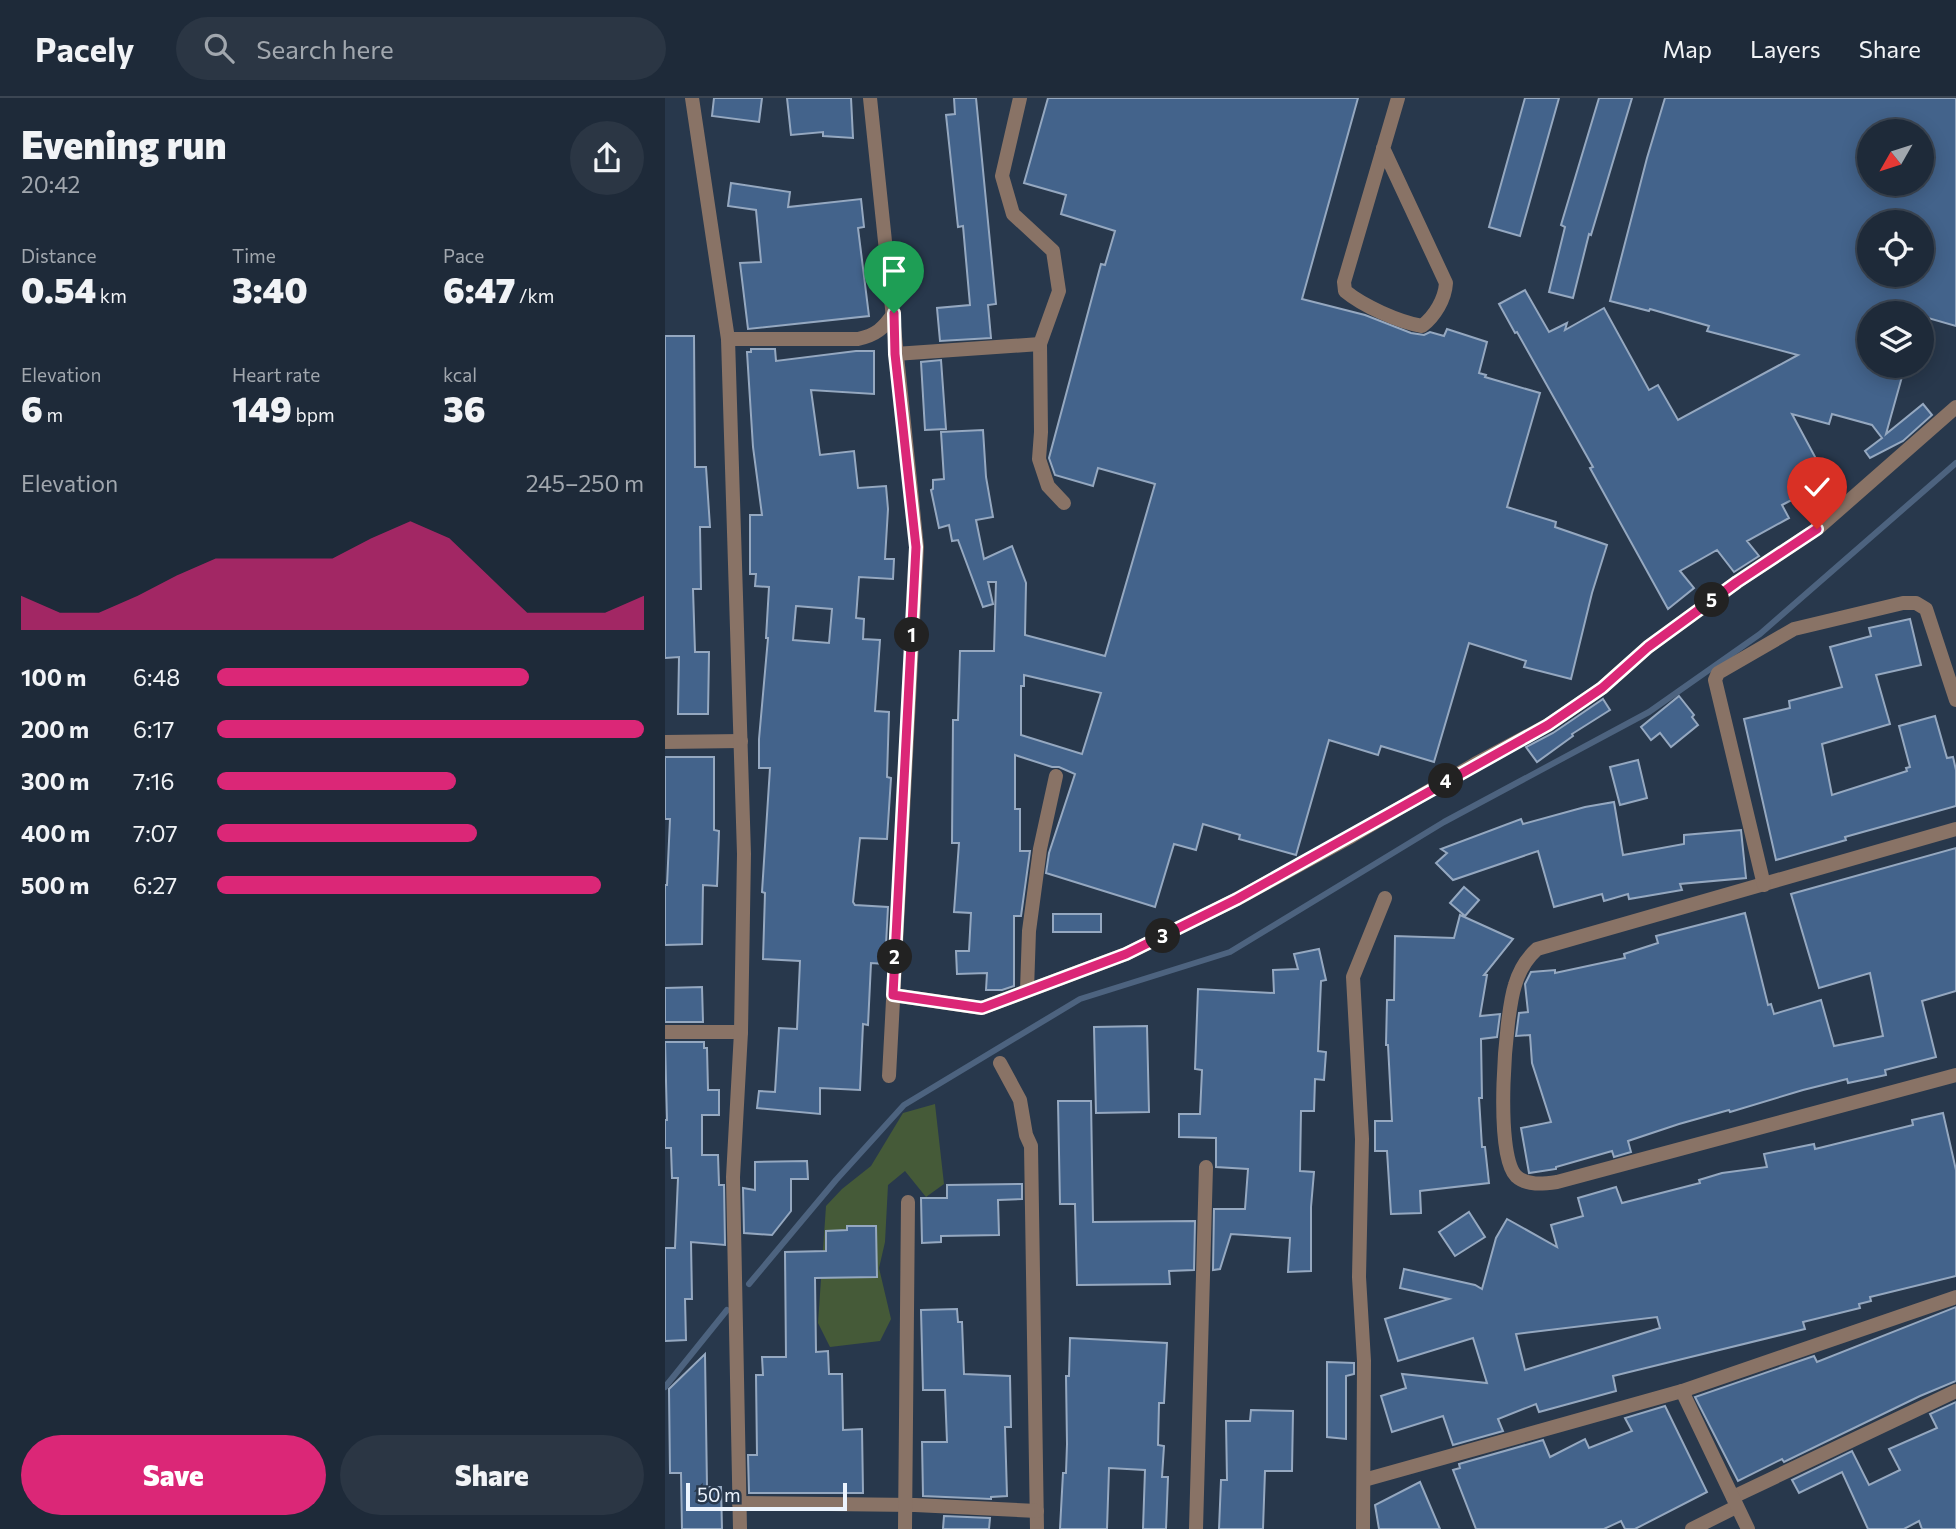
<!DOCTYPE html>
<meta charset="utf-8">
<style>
:root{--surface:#1e2a39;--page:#2b3644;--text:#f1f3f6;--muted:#a1a7ae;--line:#3c4653;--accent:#db2777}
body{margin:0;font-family:Commissioner,sans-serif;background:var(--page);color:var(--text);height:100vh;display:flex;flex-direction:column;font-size:26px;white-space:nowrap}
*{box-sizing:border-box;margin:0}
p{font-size:23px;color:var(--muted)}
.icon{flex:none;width:38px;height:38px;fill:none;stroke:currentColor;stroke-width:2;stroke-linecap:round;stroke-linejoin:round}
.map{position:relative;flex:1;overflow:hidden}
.details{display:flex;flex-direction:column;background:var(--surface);width:665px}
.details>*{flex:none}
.needle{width:46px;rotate:231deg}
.controls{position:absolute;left:1192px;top:21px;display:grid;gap:14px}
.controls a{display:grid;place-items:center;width:77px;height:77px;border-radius:50%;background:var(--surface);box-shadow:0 4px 18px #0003,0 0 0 2px var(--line);font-size:35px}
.scale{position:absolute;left:21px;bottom:18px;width:161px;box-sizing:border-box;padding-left:7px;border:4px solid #ecf4fe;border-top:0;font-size:19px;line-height:24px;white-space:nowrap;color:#ecf4fe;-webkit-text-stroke:5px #28384c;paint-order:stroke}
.pin{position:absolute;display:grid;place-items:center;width:60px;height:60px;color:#fff;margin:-72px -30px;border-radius:50% 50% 50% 0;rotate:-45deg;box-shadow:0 0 7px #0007}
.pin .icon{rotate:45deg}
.km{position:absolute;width:35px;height:35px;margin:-18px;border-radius:50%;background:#222;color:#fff;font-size:19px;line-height:35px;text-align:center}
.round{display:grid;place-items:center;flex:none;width:74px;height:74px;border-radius:37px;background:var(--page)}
.head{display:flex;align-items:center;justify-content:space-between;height:119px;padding:0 21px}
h1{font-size:38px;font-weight:800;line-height:52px}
.figures{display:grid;grid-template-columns:repeat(3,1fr);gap:10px;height:119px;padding:7px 21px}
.figures div{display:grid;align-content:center}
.figures b{font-size:35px;font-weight:800}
.figures small{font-size:19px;font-weight:400}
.figures p{font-size:19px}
.chart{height:196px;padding:14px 21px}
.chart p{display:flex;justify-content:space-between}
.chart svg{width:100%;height:126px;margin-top:7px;fill:var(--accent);opacity:.7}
.button{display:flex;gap:14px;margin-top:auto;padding:14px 21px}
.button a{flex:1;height:80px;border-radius:42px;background:var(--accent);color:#fff;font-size:28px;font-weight:800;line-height:80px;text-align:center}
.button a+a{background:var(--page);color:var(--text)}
ul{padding:0 21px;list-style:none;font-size:23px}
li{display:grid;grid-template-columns:112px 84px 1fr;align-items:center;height:52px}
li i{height:18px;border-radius:9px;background:var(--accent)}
header{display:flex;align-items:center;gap:42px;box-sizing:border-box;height:98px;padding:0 35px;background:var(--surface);border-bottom:2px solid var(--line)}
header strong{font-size:33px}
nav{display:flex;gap:38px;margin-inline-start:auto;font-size:24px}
.search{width:490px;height:63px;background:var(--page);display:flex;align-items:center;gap:18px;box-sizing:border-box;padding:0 24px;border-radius:38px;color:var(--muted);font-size:26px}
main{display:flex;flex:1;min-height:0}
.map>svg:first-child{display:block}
.green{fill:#455a38}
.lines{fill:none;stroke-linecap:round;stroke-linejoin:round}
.stream{stroke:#4d637f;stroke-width:6}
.building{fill:#43638b;stroke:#95a8c0;stroke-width:2;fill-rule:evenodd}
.minor{stroke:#897366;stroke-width:14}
.route-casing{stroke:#fff;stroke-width:14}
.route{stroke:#db2777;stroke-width:9}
</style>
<header>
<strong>Pacely</strong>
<div class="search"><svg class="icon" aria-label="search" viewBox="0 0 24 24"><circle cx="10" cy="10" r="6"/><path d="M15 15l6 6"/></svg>Search here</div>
<nav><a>Map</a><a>Layers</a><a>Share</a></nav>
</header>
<main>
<section class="details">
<div class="head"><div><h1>Evening run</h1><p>20:42</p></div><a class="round"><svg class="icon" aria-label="share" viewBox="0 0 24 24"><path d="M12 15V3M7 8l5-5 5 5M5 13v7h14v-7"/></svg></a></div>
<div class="figures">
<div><p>Distance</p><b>0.54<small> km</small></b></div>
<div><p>Time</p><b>3:40</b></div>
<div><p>Pace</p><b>6:47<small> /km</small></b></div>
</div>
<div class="figures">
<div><p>Elevation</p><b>6<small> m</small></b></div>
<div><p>Heart rate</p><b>149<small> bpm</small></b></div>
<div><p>kcal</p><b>36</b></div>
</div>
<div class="chart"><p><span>Elevation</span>245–250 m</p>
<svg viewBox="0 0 160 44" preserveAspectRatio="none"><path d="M0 44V32L10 38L20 38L30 32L40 25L50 19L60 19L70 19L80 19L90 12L100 6L110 12L120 25L130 38L140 38L150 38L160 32V44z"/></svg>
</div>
<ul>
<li><b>100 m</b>6:48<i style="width:73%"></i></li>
<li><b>200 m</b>6:17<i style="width:100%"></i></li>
<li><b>300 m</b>7:16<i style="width:56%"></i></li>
<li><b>400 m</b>7:07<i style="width:61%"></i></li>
<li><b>500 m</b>6:27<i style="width:90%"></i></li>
</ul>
<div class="button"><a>Save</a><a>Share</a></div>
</section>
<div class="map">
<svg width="1291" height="1431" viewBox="0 0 1291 1431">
<rect width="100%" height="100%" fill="#28384c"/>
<path class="green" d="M 270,1006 L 279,1086 L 261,1099 L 240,1073 L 223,1087 L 220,1144 L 214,1170 L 226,1221 L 215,1243 L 165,1249 L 153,1225 L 161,1108 L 177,1091 L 206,1068 L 238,1015 Z"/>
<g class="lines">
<g class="stream">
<path d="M 84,1186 L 171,1082 L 239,1007 L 415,901 L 565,854 L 779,724 L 984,614 L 1095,536 L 1291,365"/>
<path d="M 0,1289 L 62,1212"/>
</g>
</g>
<g class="building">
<path d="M 49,0 L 97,0 L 94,24 L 47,18 Z"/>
<path d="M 122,0 L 186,0 L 188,40 L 158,38 L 158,34 L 126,37 Z"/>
<path d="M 289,0 L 311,0 L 331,206 L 323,207 L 326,240 L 275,243 L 272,210 L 305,207 L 298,128 L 293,129 L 281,17 L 290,16 Z"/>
<path d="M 383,0 L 693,0 L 637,201 L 700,217 L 746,235 L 759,237 L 765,234 L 779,238 L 782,231 L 822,244 L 814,275 L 821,277 L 820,279 L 875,295 L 842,409 L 891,424 L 890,429 L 942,447 L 927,495 L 906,581 L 859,569 L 861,563 L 804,545 L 769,664 L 716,648 L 713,657 L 664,642 L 631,757 L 574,741 L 575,737 L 538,726 L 531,752 L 509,746 L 490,809 L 381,775 L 384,755 L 410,676 L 394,669 L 387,669 L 350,657 L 350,711 L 355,711 L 355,753 L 365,753 L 356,818 L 349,818 L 349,888 L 337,892 L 321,892 L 322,875 L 292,876 L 291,853 L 304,853 L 306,815 L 289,814 L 294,745 L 287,745 L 288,622 L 293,622 L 295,553 L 329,553 L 331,484 L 323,484 L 328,506 L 318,509 L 293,442 L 287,443 L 284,427 L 274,430 L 266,392 L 268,391 L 268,382 L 279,381 L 276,334 L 318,332 L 321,379 L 328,419 L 311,422 L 319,461 L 347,448 L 361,485 L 360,537 L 440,558 L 490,386 L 433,370 L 428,388 L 390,377 L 384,360 L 436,166 L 440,167 L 450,133 L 396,116 L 401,97 L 359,85 ZM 359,577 L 436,595 L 417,656 L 356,637 L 356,588 L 359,588 Z"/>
<path d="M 860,0 L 894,0 L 855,138 L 824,129 Z"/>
<path d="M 934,0 L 967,0 L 926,137 L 924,136 L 908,200 L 884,194 L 900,129 L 896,127 Z"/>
<path d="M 1000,0 L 1291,0 L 1291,228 L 1256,218 L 1256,215 L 1204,215 L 1204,268 L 1240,268 L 1221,336 L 1258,306 L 1267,317 L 1238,343 L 1205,360 L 1200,353 L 1217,340 L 1207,327 L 1167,316 L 1164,326 L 1127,316 L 1163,383 L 1117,407 L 1124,420 L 1082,443 L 1094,458 L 1069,474 L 1052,452 L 1015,473 L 1029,490 L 1003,511 L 925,370 L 928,369 L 852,234 L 850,235 L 834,206 L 860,192 L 884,234 L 902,225 L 900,232 L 939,210 L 984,292 L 993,287 L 1013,322 L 1133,257 L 1042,233 L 1044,228 L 985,211 L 984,213 L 945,203 L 982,60 ZM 1204,33 L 1256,33 L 1256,86 L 1204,86 ZM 1204,124 L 1256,124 L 1256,177 L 1204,177 Z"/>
<path d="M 66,85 L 125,94 L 123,109 L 196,101 L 199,129 L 193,130 L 204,218 L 83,231 L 75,165 L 96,164 L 91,112 L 63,108 Z"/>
<path d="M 0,238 L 29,238 L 30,369 L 41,369 L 45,429 L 35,429 L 36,491 L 28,491 L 30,554 L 44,554 L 43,616 L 13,616 L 14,559 L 0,560 Z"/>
<path d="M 86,251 L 110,251 L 111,263 L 191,253 L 209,253 L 209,296 L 146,292 L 155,357 L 189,353 L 193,390 L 221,388 L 223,411 L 220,461 L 229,461 L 228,481 L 194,479 L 191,520 L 199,521 L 198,541 L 215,542 L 210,613 L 224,614 L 222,679 L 226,680 L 222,741 L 195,740 L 188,804 L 190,807 L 223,809 L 220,866 L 206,865 L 203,927 L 198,926 L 195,992 L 155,990 L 155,1016 L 92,1010 L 94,993 L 110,994 L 114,930 L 132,931 L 135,863 L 98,861 L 100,795 L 97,794 L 105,670 L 94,670 L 94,641 L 103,540 L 101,540 L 104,489 L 90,488 L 91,476 L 85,476 L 85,417 L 97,417 L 88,349 L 82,254 L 86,254 ZM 131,508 L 167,511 L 164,545 L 128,542 Z"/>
<path d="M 276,262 L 281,331 L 260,332 L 256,264 Z"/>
<path d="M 1245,521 L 1256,567 L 1211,577 L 1225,626 L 1157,646 L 1167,697 L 1242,673 L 1241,670 L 1245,669 L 1234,628 L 1270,618 L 1282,660 L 1288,659 L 1291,672 L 1291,708 L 1180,739 L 1181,742 L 1111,762 L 1079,621 L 1125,610 L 1124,603 L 1177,589 L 1165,549 L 1206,538 L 1204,530 Z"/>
<path d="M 1014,598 L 1029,617 L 1027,619 L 1033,627 L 1006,649 L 995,635 L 986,642 L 976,629 Z"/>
<path d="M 938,601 L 945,612 L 907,636 L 908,638 L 872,664 L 861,649 L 888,635 Z"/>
<path d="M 0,659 L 49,659 L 49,732 L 54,733 L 52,788 L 38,787 L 37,846 L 0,847 L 0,787 L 2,787 L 5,721 L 0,721 Z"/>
<path d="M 973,662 L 982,700 L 955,707 L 945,669 Z"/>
<path d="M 949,704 L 958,757 L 1019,746 L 1019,737 L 1076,732 L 1081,780 L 1015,786 L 1017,792 L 964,801 L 963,796 L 939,803 L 937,796 L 889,809 L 873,753 L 788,782 L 771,765 L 782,755 L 776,751 L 856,721 L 858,726 L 920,709 Z"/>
<path d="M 1291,750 L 1291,893 L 1257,903 L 1271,959 L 1220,972 L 1221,977 L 1183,985 L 1182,981 L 1138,992 L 1065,1014 L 1064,1012 L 1014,1026 L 963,1043 L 966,1054 L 949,1059 L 947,1053 L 891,1069 L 891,1071 L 864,1075 L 856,1030 L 886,1024 L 867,965 L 865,937 L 851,938 L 854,915 L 863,914 L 860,886 L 866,874 L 890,872 L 890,875 L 960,860 L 959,856 L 993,845 L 991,838 L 1080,815 L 1103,907 L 1106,906 L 1109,916 L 1156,902 L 1169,948 L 1218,938 L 1205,875 L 1154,890 L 1126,796 Z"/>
<path d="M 799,789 L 814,802 L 800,818 L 785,805 Z"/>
<rect x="388" y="816" width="48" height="18"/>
<path d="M 795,817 L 848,841 L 819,877 L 822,877 L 815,918 L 835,916 L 832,939 L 816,941 L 817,1000 L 814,1000 L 817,1049 L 820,1049 L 824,1085 L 755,1093 L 756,1115 L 726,1116 L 722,1053 L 710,1053 L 710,1023 L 727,1023 L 723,947 L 721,947 L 722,902 L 729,902 L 730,838 L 789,840 Z"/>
<path d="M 654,851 L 661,882 L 656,883 L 653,953 L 661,954 L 659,982 L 650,981 L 649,1013 L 636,1013 L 635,1073 L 649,1074 L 646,1109 L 646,1173 L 623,1174 L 625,1140 L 566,1136 L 555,1171 L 548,1172 L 549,1111 L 580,1111 L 583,1071 L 551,1069 L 551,1040 L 514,1039 L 514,1016 L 535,1016 L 537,972 L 530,971 L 533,891 L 609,895 L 608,872 L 633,871 L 629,856 Z"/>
<path d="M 37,889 L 38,924 L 0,924 L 0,890 Z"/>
<path d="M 482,928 L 484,1014 L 431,1015 L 429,929 Z"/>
<path d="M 0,944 L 39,944 L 39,950 L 42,950 L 43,992 L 54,992 L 54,1017 L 37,1017 L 37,1057 L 53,1057 L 54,1087 L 59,1087 L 60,1147 L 26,1144 L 27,1201 L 20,1201 L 21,1242 L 0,1243 L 0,1150 L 10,1150 L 13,1080 L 7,1080 L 6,1050 L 0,1050 L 0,1022 L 2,1022 Z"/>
<path d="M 393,1003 L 426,1003 L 428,1124 L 530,1123 L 529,1172 L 504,1173 L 505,1186 L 412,1187 L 410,1106 L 395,1106 Z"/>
<path d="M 1278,1015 L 1291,1072 L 1291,1178 L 1205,1199 L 1206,1203 L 1194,1206 L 1195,1210 L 1138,1224 L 1140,1231 L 948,1278 L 951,1293 L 874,1314 L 871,1306 L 833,1321 L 838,1333 L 788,1347 L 778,1318 L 727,1334 L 716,1298 L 741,1290 L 737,1276 L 822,1285 L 808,1240 L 733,1263 L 720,1221 L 784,1201 L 735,1190 L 739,1171 L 810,1187 L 817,1191 L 831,1140 L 842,1121 L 892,1149 L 886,1127 L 918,1118 L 913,1100 L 951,1089 L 957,1105 L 1035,1085 L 1034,1082 L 1057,1075 L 1102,1069 L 1099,1056 L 1149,1046 L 1150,1051 L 1248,1027 L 1247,1022 ZM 992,1219 L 995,1230 L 860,1272 L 851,1236 Z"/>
<path d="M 142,1063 L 143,1081 L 126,1081 L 126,1113 L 107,1137 L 79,1135 L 78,1090 L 90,1092 L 90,1064 Z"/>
<path d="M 357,1086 L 357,1101 L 333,1102 L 334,1137 L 276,1138 L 276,1144 L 257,1145 L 256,1100 L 282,1100 L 282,1087 Z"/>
<path d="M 804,1114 L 820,1139 L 790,1158 L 774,1134 Z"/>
<path d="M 182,1128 L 211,1128 L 212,1179 L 150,1180 L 151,1254 L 163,1253 L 164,1276 L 177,1276 L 178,1332 L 197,1331 L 198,1395 L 84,1395 L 83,1357 L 92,1357 L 91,1277 L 98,1277 L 97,1259 L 121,1259 L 120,1154 L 161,1153 L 161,1133 L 182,1132 Z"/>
<path d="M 1291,1209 L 1291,1283 L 1255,1298 L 1119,1364 L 1117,1361 L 1073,1383 L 1030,1299 L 1149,1258 L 1152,1264 Z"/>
<path d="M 292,1211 L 293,1224 L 297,1224 L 299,1276 L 345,1278 L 346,1329 L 340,1329 L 342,1398 L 326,1399 L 326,1401 L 258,1398 L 257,1344 L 282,1344 L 280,1292 L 258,1292 L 256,1212 Z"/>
<path d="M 405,1240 L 502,1245 L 499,1305 L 494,1305 L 493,1347 L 499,1348 L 497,1379 L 503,1379 L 501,1431 L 478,1431 L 480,1372 L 444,1370 L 442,1431 L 395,1431 L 398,1375 L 401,1375 L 402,1346 L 401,1278 L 404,1278 Z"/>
<path d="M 40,1256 L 42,1389 L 56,1389 L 57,1431 L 17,1431 L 16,1375 L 5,1375 L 4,1291 Z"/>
<path d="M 662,1264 L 689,1265 L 689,1276 L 681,1278 L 681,1341 L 662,1339 Z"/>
<path d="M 1291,1304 L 1291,1431 L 1257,1431 L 1254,1423 L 1239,1431 L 1203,1431 L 1177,1374 L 1134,1395 L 1127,1382 L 1187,1353 L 1204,1387 L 1235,1372 L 1224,1351 L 1272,1330 L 1265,1316 Z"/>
<path d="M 1000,1308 L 1042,1394 L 970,1431 L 960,1431 L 956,1423 L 939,1431 L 811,1431 L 788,1372 L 795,1370 L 794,1366 L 878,1342 L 885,1359 L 920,1341 L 924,1350 L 967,1333 L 960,1320 Z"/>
<path d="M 586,1312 L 628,1313 L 627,1373 L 600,1373 L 598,1431 L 554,1431 L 556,1382 L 562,1382 L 561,1323 L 585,1323 Z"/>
<path d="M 755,1384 L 775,1431 L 714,1431 L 710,1407 Z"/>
<path d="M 279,1418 L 325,1420 L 324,1431 L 278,1431 Z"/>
</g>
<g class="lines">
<g class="minor">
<path d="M 27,0 L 63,241"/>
<path d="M 205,0 L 252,449 L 224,978"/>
<path d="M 355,0 L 337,78 L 348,116 L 388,153 L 394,193 L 375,246 L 376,334 L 374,361 L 383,388 L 399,405"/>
<path d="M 718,50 L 781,185 C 780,201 770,218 757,228 C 734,224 698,208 680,193 L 679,184 L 733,0"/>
<path d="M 230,256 L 375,246"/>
<path d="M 0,644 L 76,643"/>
<path d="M 1291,731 L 872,851 C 861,861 854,873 850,887 C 840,918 829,1055 851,1078 C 862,1088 878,1086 892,1084 L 1291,977"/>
<path d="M 1099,787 L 1050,582 L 1053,575 L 1129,531 L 1238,505 L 1251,505 L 1261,511 L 1291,602"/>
<path d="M 362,892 L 364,833 L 375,751 L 391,678"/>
<path d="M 228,897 L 317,910 L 461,856 L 572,801 L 687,738 L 810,666 L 883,627 L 937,590 L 983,549 L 1072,484 L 1152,431 L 1291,309"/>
<path d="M 0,934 L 76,934"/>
<path d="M 335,965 L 355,1002 L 361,1037 L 366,1048 L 372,1431"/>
<path d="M 699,1382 L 1017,1293"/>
<path d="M 1068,1399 L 1291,1293"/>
<path d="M 74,1405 L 250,1407 L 372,1413"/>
<path d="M 75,1431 L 68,1079 L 76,934 L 79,756 L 63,241 L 193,241 C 211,237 218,231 229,215"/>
<path d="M 240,1431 L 243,1104"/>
<path d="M 531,1431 L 541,1069"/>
<path d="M 698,1431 L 699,1263 L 694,1179 L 697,1041 L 688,879 L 720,800"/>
<path d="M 1027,1431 L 1071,1409"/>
<path d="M 1083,1431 L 1017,1293 L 1291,1199"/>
</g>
</g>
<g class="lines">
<g class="route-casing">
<path id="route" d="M 229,215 L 230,256 L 251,449 L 228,897 L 317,910 L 461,856 L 572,801 L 883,627 L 937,590 L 983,549 L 1072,484 L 1152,431"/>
</g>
<use href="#route" class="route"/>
</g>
</svg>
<div class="controls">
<a><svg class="needle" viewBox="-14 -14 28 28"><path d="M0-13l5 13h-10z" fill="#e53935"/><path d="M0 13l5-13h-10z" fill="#a1a7ae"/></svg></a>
<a><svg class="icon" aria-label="locate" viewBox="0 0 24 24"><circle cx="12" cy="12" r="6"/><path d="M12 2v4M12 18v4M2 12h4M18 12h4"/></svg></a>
<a><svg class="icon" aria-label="layers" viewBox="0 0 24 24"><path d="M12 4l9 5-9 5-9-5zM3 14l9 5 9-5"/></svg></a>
</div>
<div class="scale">50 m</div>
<div class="pin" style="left:229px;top:215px;background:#1e9e55"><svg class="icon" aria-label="arrive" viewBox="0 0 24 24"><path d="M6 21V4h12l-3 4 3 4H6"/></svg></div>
<div class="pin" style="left:1152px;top:431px;background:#d93025"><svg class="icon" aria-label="check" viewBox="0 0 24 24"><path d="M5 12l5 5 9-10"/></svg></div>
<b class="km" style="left:247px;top:537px">1</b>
<b class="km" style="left:230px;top:859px">2</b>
<b class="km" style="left:498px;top:838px">3</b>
<b class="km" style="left:781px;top:683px">4</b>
<b class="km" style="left:1047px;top:502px">5</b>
</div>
</main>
